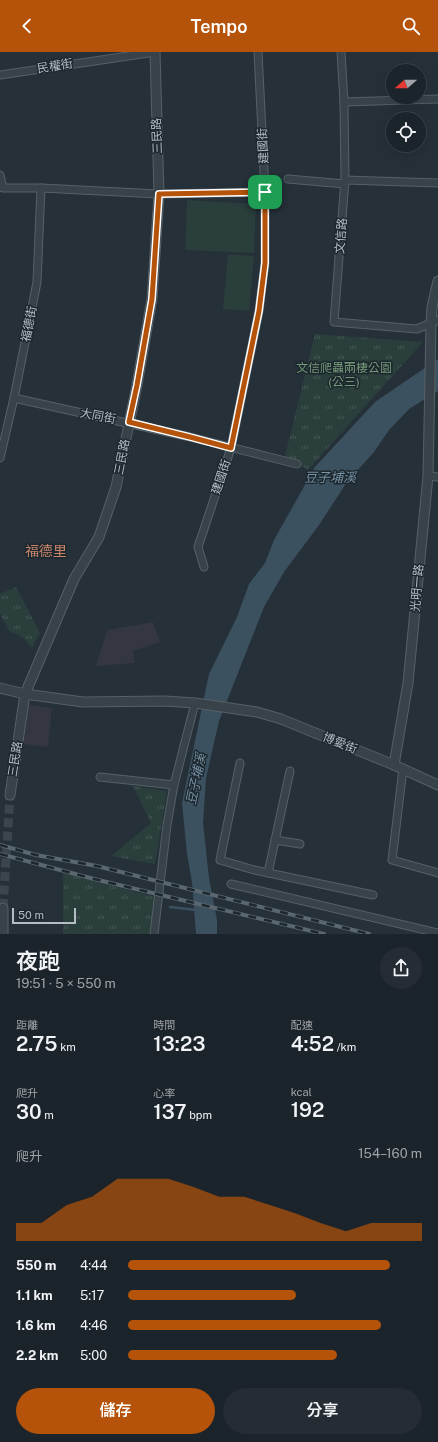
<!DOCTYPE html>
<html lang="zh-TW">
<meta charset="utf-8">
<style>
:root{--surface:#1c242b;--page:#252c33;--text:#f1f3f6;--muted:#a0a4a9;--line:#3a4147;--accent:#b45309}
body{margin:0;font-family:"Public Sans","Noto Sans TC",sans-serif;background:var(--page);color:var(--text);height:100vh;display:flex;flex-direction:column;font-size:15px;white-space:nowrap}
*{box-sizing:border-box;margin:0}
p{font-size:13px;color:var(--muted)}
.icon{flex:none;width:22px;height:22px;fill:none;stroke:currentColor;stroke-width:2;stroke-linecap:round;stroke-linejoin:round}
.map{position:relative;height:882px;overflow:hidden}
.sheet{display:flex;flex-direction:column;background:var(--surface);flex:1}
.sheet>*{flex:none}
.needle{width:26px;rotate:250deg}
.tools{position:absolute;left:386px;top:12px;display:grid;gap:8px}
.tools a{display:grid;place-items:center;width:40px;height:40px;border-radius:50%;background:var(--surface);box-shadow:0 4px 16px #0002,0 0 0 1px var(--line);font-size:20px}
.scale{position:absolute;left:12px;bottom:10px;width:64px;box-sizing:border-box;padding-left:4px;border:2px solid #b4bdc5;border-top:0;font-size:11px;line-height:14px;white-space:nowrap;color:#b4bdc5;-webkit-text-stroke:3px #1d272e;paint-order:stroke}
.pin{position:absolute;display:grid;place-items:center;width:34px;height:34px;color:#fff;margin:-17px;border-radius:8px;box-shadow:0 2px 6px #0006}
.round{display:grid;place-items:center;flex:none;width:42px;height:42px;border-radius:21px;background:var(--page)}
.summary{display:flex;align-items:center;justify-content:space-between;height:68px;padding:0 16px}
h1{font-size:22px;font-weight:600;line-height:30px}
.figures{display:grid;grid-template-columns:repeat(3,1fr);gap:6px;height:68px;padding:4px 16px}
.figures div{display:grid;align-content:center}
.figures b{font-size:20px;font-weight:600}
.figures small{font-size:11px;font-weight:400}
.figures p{font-size:11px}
.chart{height:112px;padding:8px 16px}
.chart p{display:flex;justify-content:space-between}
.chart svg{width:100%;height:72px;margin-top:4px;fill:var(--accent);opacity:.7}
.cta{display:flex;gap:8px;margin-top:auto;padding:8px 16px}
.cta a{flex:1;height:46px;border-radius:24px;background:var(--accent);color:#fff;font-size:16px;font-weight:600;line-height:46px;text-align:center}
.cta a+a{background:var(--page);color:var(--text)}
ul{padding:0 16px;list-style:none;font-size:13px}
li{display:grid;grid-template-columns:64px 48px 1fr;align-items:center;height:30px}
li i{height:10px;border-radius:5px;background:var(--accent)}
header{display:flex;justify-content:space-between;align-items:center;height:52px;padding:0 16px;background:var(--accent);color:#fff;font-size:18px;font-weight:600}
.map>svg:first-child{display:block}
.medical{fill:#343641}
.grass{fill:url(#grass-tufts)}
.garden{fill:#2a3e3b}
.water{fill:#3c5160}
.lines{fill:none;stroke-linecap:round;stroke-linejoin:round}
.stream{stroke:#3c5160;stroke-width:2.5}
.tertiary-tunnel{stroke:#3a454e;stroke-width:9;stroke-dasharray:9 4.5;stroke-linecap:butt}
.minor-casing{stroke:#566067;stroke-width:9}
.tertiary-casing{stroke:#566067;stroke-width:11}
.minor{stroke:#384249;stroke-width:7}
.tertiary{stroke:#384249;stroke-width:9}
.rail-casing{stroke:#5b6770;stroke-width:4}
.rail{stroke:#1d272e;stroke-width:2.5;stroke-dasharray:8;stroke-linecap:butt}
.route-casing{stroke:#fff;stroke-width:8}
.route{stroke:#b45309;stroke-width:5}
.labels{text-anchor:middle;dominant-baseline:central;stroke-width:3;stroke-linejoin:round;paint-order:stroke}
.street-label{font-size:12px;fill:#b4bdc5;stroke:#1d272e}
.park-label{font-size:12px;fill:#749877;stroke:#1d272e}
.water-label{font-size:13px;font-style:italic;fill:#7792a5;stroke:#1d272e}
.quarter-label{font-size:14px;fill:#c8856b;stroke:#1d272e}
</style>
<header><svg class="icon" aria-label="back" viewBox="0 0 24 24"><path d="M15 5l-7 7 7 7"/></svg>Tempo<svg class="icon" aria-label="search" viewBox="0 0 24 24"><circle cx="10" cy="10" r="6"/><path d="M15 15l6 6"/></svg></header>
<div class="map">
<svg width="438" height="882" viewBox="0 0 438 882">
<defs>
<pattern id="grass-tufts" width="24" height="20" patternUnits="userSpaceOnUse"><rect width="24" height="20" fill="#2a3e3b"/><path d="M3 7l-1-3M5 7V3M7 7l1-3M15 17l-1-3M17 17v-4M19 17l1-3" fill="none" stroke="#465856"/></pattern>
</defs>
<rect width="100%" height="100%" fill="#253039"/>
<g class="medical">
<path d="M 153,570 L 160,590 L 133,599 L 135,611 L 96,614 L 107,578 Z"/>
<path d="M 29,653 L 52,656 L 48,695 L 23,692 Z"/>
</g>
<g class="grass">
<path d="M 315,282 L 423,290 L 308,418 L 285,404 Z"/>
<path d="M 16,535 L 40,581 L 32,596 L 22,585 L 9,579 L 0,562 L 0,542 Z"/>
<path d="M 133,734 L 167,739 L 155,812 L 111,804 L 151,771 Z"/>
<path d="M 63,821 L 155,845 L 153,880 L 150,882 L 63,882 Z"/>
</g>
<g class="garden">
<path d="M 187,148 L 256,152 L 254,201 L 185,198 Z"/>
<path d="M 228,202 L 254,204 L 249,259 L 223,257 Z"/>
</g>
<path class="water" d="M 438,307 L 438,339 L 409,357 L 389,378 L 374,400 L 347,430 L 319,473 L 284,520 L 264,555 L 219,669 L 206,726 L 203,771 L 209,826 L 217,868 L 217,882 L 196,882 L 192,830 L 187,802 L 182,751 L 209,622 L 237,565 L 249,532 L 265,511 L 274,488 L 315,415 L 375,350 Z"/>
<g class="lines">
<path class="stream" d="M 170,855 L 196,858"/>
<path class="tertiary-tunnel" d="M 3,856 L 10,743"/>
<g class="minor-casing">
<g id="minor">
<path d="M 341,0 L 344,50 L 345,128 L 334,270 L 417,277 L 438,268"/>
<path d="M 0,23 L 155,0"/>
<path d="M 344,50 L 438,47"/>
<path d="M 0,123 L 3,136 L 41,136 L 159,142 L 265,140"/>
<path d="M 288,127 L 345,132"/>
<path d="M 345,128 L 438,131"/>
<path d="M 14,346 L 190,385 L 297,412"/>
<path d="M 0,406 L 14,346 L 37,230 L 41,136"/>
<path d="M 428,424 L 438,425"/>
<path d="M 204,515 L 198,495 L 231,396 L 259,259 L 265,211 L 265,140 L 258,0"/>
<path d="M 240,711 L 220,808 L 254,818 L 373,843"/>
<path d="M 403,717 L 392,808 L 438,821"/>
<path d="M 100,725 L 174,733"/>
<path d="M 275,788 L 300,792"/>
<path d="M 268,821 L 290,719"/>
<path d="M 231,832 L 438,881"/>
<path d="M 154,882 L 167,773 L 174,733 L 195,651"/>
</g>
</g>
<g class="tertiary-casing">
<g id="tertiary">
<path d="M 0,636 L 25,642 L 83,650 L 165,649 L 195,651 L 257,660 L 281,667 L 394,713 L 438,733"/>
<path d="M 394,713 L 408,631 L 428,424 L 431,272 L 432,255 L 438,229"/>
<path d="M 10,743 L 25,642 L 74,527 L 99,485 L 116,435 L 137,333 L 152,247 L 159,142 L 155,0"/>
<path d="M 3,882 L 3,856"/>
</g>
</g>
<use href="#minor" class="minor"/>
<use href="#tertiary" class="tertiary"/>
<g class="rail-casing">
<g id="rail">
<path d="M 0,793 L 36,803 L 97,814 L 369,882"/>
<path d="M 0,802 L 94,827 L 324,882"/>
</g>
</g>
<use href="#rail" class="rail"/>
</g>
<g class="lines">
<g class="route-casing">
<path id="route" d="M 265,140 L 265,211 L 259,259 L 231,396 L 190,385 L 129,370 L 137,333 L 152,247 L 159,142 Z"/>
</g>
<use href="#route" class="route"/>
</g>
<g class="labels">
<g class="street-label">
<text transform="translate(55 14) rotate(-9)">民權街</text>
<text transform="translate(157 84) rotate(-92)">三民路</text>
<text transform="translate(263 94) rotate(-93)">建國街</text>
<text transform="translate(341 184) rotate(-85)">文信路</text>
<text transform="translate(29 272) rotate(-79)">福德街</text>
<text transform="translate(98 364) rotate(11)">大同街</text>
<text transform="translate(122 405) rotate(-79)">三民路</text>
<text transform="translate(221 425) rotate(-72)">建國街</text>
<text transform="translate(417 536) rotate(-85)">光明一路</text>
<text transform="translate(340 691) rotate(22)">博愛街</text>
<text transform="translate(15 707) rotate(-81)">三民路</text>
</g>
<g class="park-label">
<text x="344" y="316">文信爬蟲兩棲公園<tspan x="344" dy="14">(公三)</tspan></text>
</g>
<g class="water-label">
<text x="330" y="425">豆子埔溪</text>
<text transform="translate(196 727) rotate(-78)">豆子埔溪</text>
</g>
<g class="quarter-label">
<text x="46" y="499">福德里</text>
</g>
</g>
</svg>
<div class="tools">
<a><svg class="needle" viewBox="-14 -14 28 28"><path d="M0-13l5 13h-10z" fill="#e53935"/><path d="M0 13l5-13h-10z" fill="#a0a4a9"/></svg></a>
<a><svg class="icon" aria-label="locate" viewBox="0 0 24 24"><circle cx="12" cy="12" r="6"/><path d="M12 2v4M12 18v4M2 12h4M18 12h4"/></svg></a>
</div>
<div class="scale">50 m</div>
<div class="pin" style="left:265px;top:140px;background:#1e9e55"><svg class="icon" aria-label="arrive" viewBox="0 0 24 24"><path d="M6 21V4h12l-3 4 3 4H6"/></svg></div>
</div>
<section class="sheet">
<div class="summary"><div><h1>夜跑</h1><p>19:51 · 5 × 550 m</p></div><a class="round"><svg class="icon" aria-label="share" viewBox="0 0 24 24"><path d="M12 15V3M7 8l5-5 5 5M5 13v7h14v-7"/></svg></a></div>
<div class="figures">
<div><p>距離</p><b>2.75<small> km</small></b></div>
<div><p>時間</p><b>13:23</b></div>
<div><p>配速</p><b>4:52<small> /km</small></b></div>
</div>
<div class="figures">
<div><p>爬升</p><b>30<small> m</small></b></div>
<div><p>心率</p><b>137<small> bpm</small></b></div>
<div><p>kcal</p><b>192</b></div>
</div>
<div class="chart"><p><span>爬升</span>154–160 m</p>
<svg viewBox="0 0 160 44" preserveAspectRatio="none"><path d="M0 44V33L10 33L20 22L30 17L40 6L50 6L60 6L70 11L80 17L90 17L100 22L110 27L120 33L130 38L140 33L150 33L160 33V44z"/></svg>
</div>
<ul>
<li><b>550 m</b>4:44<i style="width:89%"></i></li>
<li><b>1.1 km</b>5:17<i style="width:57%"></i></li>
<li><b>1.6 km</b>4:46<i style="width:86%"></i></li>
<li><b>2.2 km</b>5:00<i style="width:71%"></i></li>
</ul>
<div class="cta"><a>儲存</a><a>分享</a></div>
</section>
